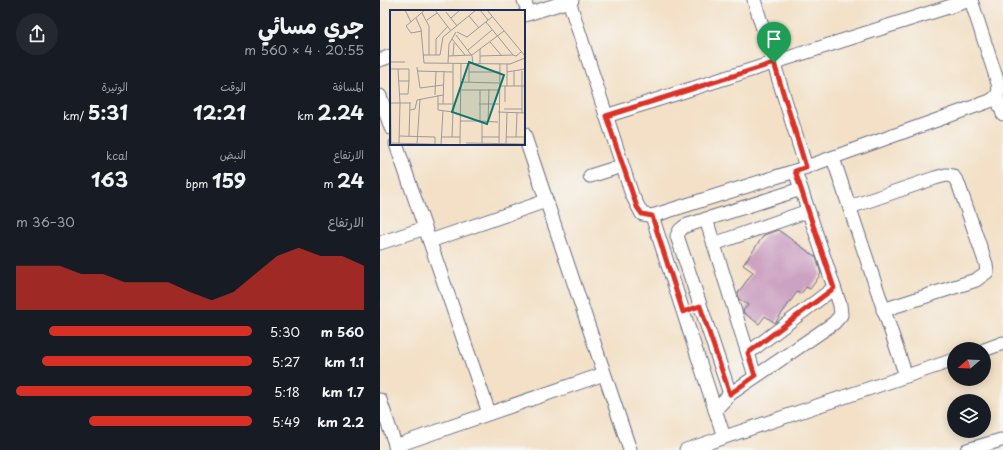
<!DOCTYPE html>
<html lang="ar">
<meta charset="utf-8">
<style>
:root{--surface:#171b24;--page:#242831;--text:#f1f3f6;--muted:#9ea1a6;--accent:#d93025}
body{margin:0;font-family:"Playpen Sans","Playpen Sans Arabic",sans-serif;background:var(--page);color:var(--text);direction:rtl;height:100vh;display:flex;flex-direction:column;font-size:15px;white-space:nowrap}
*{box-sizing:border-box;margin:0}
p{font-size:13px;color:var(--muted)}
.icon{flex:none;width:22px;height:22px;fill:none;stroke:currentColor;stroke-width:2;stroke-linecap:round;stroke-linejoin:round}
.map{position:relative;flex:1;overflow:hidden;direction:ltr}
.side{display:flex;flex-direction:column;background:var(--surface);width:380px}
.side>*{flex:none}
.needle{width:26px;rotate:251deg}
.controls{position:absolute;left:567px;top:342px;display:grid;gap:8px}
.controls a{display:grid;place-items:center;width:44px;height:44px;border-radius:50%;background:var(--surface);box-shadow:0 2px 10px #0003;font-size:20px}
.pin{position:absolute;display:grid;place-items:center;width:34px;height:34px;color:#fff;margin:-41px -17px;border-radius:50% 50% 50% 0;rotate:-45deg;box-shadow:0 0 4px #0007}
.pin .icon{rotate:45deg}
.round{display:grid;place-items:center;flex:none;width:42px;height:42px;border-radius:21px;background:var(--page)}
.summary{display:flex;align-items:center;justify-content:space-between;height:68px;padding:0 16px}
h1{font-size:22px;font-weight:700;line-height:30px}
.stats{display:grid;grid-template-columns:repeat(3,1fr);gap:6px;height:68px;padding:4px 16px}
.stats div{display:grid;align-content:center}
.stats b{font-size:20px;font-weight:700}
.stats small{font-size:11px;font-weight:400}
.stats p{font-size:11px}
.chart{height:112px;padding:8px 16px}
.chart p{display:flex;justify-content:space-between}
.chart svg{width:100%;height:72px;margin-top:4px;fill:var(--accent);opacity:.7}
ul{padding:0 16px;list-style:none;font-size:13px}
li{display:grid;grid-template-columns:64px 48px 1fr;align-items:center;height:30px}
li i{height:10px;border-radius:5px;background:var(--accent)}
main{display:flex;flex:1;min-height:0}
.map>svg:first-child{display:block}
.building{fill:#cca2c2}
.lines{fill:none;stroke-linecap:round;stroke-linejoin:round}
.minor-casing{stroke:#676d82;stroke-width:15}
.minor{stroke:#fff;stroke-width:13}
.route-casing{stroke:#fff;stroke-width:8}
.route{stroke:#d93025;stroke-width:5}
.inset-road{fill:none;stroke:#9d999c;stroke-width:1}
.view{fill:#0f766e;fill-opacity:0.15;stroke:#0f766e;stroke-width:2}
.inset-edge{fill:none;stroke:#1b2f5e;stroke-width:2}
</style>
<main>
<div class="map">
<svg width="623" height="450" viewBox="0 0 623 450">
<rect width="100%" height="100%" fill="#f6f6f2"/>
<filter id="ink" filterUnits="userSpaceOnUse"><feTurbulence type="fractalNoise" baseFrequency=".025" numOctaves="2"/><feDisplacementMap in="SourceGraphic" scale="8" xChannelSelector="R" yChannelSelector="G"/><feConvolveMatrix kernelMatrix="1 2 1 2 8 2 1 2 1" color-interpolation-filters="sRGB"/></filter>
<filter id="wash" filterUnits="userSpaceOnUse"><feTurbulence type="fractalNoise" baseFrequency=".012" numOctaves="4" result="noise"/><feDisplacementMap in="SourceGraphic" scale="16" xChannelSelector="R" yChannelSelector="G"/><feGaussianBlur stdDeviation="0.9" result="paint"/><feColorMatrix in="noise" values="0 0 0 0 0 0 0 0 0 0 0 0 0 0 0 0 0 1.4 0 .05"/><feComposite in="paint" operator="in"/></filter>
<g filter="url(#wash)">
<rect width="100%" height="100%" fill="#f3e0c6"/>
<g id="blocks">
<path class="building" d="M 398,230 L 436,257 L 441,274 L 430,289 L 426,287 L 421,294 L 417,292 L 395,323 L 385,316 L 379,324 L 364,313 L 363,311 L 368,305 L 359,299 L 358,293 L 373,272 L 363,265 L 384,235 Z"/>
</g>
</g>
<g filter="url(#ink)">
<use href="#blocks" fill-opacity="0" stroke="#676d82" stroke-width="1"/>
<g class="lines">
<g class="minor-casing">
<g id="minor">
<path d="M 144,0 L 149,13"/>
<path d="M 374,0 L 426,167"/>
<path d="M 189,1 L 252,195 L 262,214 L 272,216 L 415,171 L 610,101 C 620,95 620,90 617,80 L 591,0"/>
<path d="M 144,15 L 192,0"/>
<path d="M 0,60 L 11,56"/>
<path d="M 0,96 L 11,128"/>
<path d="M 617,97 L 623,114"/>
<path d="M 226,116 L 590,0"/>
<path d="M 144,134 L 250,450"/>
<path d="M 16,144 L 109,413"/>
<path d="M 453,158 L 526,376"/>
<path d="M 210,176 L 242,166"/>
<path d="M 470,207 L 555,178 L 566,175 L 573,176 L 578,183 L 606,264 L 607,272 L 596,280 L 503,310"/>
<path d="M 272,216 L 344,437"/>
<path d="M 326,219 L 375,376"/>
<path d="M 50,241 L 166,201"/>
<path d="M 0,243 L 45,228"/>
<path d="M 334,244 L 428,211"/>
<path d="M 604,350 L 623,343"/>
<path d="M 368,353 L 454,288"/>
<path d="M 350,394 L 297,236 L 300,230 L 305,226 L 421,189"/>
<path d="M 0,400 L 17,450"/>
<path d="M 335,410 L 350,394 L 454,323 L 461,315 L 460,305 L 415,171"/>
<path d="M 15,446 L 224,374"/>
<path d="M 306,450 L 574,360"/>
<path d="M 587,450 L 621,440"/>
</g>
</g>
<use href="#minor" class="minor"/>
</g>
</g>
<g class="lines" filter="url(#ink)">
<g class="route-casing">
<path id="route" d="M 394,63 L 426,167 L 415,171 L 454,288 L 368,353 L 375,376 L 350,394 L 320,306 L 303,312 L 272,216 L 262,214 L 257,207 L 226,116 Z"/>
</g>
<use href="#route" class="route"/>
</g>
<g transform="translate(10 10)">
<rect width="135" height="135" fill="#f3e0c6"/>
<path class="inset-road" d="M 15,0 L 21,12M 45,0 L 61,21M 90,0 L 98,10M 97,0 L 135,46M 56,2 L 67,16M 32,3 L 39,16 L 39,45M 79,6 L 89,18M 26,8 L 31,19 L 34,53 L 120,54 L 135,48M 61,8 L 70,0M 37,10 L 47,3M 96,12 L 123,45 L 126,46 L 131,42M 0,21 L 1,133M 32,21 L 21,23 L 16,16 L 35,0M 67,22 L 77,27 L 102,7M 66,25 L 82,46 L 83,54M 62,29 L 75,45M 100,32 L 112,46M 78,40 L 102,20M 33,45 L 50,45 L 53,27 L 86,0M 46,45 L 46,29 L 58,16M 58,46 L 82,45 L 114,21M 63,46 L 64,33M 90,46 L 123,45M 1,52 L 15,52M 58,53 L 59,34 L 66,22M 79,54 L 79,72M 90,54 L 90,39M 117,54 L 117,76M 27,57 L 30,78 L 53,75M 1,59 L 19,59 L 19,71M 8,59 L 10,93M 27,61 L 63,62M 79,62 L 110,62M 117,62 L 135,59M 9,71 L 19,71 L 18,84 L 10,84M 70,72 L 109,73M 109,76 L 135,76M 124,76 L 124,61M 70,80 L 90,80M 45,85 L 46,61M 48,85 L 48,100 L 63,102 L 62,127M 115,92 L 115,76M 1,93 L 21,93M 48,94 L 63,94M 53,94 L 54,61M 89,94 L 109,94M 114,99 L 132,99M 20,100 L 25,99 L 27,90 L 53,85M 63,102 L 63,54M 108,102 L 135,103M 132,103 L 132,61M 70,111 L 90,111M 98,112 L 99,79M 108,112 L 90,111 L 90,80 L 109,80M 9,126 L 45,127 L 45,134M 19,126 L 20,93M 52,127 L 70,127M 92,127 L 109,127M 116,127 L 134,127M 126,127 L 127,103M 0,133 L 79,135M 9,133 L 10,93M 76,133 L 135,134M 27,134 L 30,89M 51,134 L 53,101M 70,134 L 71,54M 92,134 L 92,111M 116,134 L 117,103M 109,135 L 110,54M 134,135 L 135,114"/>
<path class="view" d="M 79,52 L 114,65 L 97,114 L 62,102 Z"/>
<rect width="135" height="135" class="inset-edge"/>
</g>
</svg>
<div class="controls">
<a><svg class="needle" viewBox="-14 -14 28 28"><path d="M0-13l5 13h-10z" fill="#e53935"/><path d="M0 13l5-13h-10z" fill="#9ea1a6"/></svg></a>
<a><svg class="icon" aria-label="layers" viewBox="0 0 24 24"><path d="M12 4l9 5-9 5-9-5zM3 14l9 5 9-5"/></svg></a>
</div>
<div class="pin" style="left:394px;top:63px;background:#1e9e55"><svg class="icon" aria-label="arrive" viewBox="0 0 24 24"><path d="M6 21V4h12l-3 4 3 4H6"/></svg></div>
</div>
<section class="side">
<div class="summary"><div><h1>جري مسائي</h1><p>20:55 · 4 × 560 m</p></div><a class="round"><svg class="icon" aria-label="share" viewBox="0 0 24 24"><path d="M12 15V3M7 8l5-5 5 5M5 13v7h14v-7"/></svg></a></div>
<div class="stats">
<div><p>المسافة</p><b>2.24<small> km</small></b></div>
<div><p>الوقت</p><b>12:21</b></div>
<div><p>الوتيرة</p><b>5:31<small> /km</small></b></div>
</div>
<div class="stats">
<div><p>الارتفاع</p><b>24<small> m</small></b></div>
<div><p>النبض</p><b>159<small> bpm</small></b></div>
<div><p>kcal</p><b>163</b></div>
</div>
<div class="chart"><p><span>الارتفاع</span>30–36 m</p>
<svg viewBox="0 0 160 44" preserveAspectRatio="none"><path d="M0 44V17L10 17L20 17L30 22L40 22L50 27L60 27L70 27L80 33L90 38L100 33L110 22L120 11L130 6L140 11L150 11L160 17V44z"/></svg>
</div>
<ul>
<li><b>560 m</b>5:30<i style="width:86%"></i></li>
<li><b>1.1 km</b>5:27<i style="width:89%"></i></li>
<li><b>1.7 km</b>5:18<i style="width:100%"></i></li>
<li><b>2.2 km</b>5:49<i style="width:69%"></i></li>
</ul>
</section>
</main>
